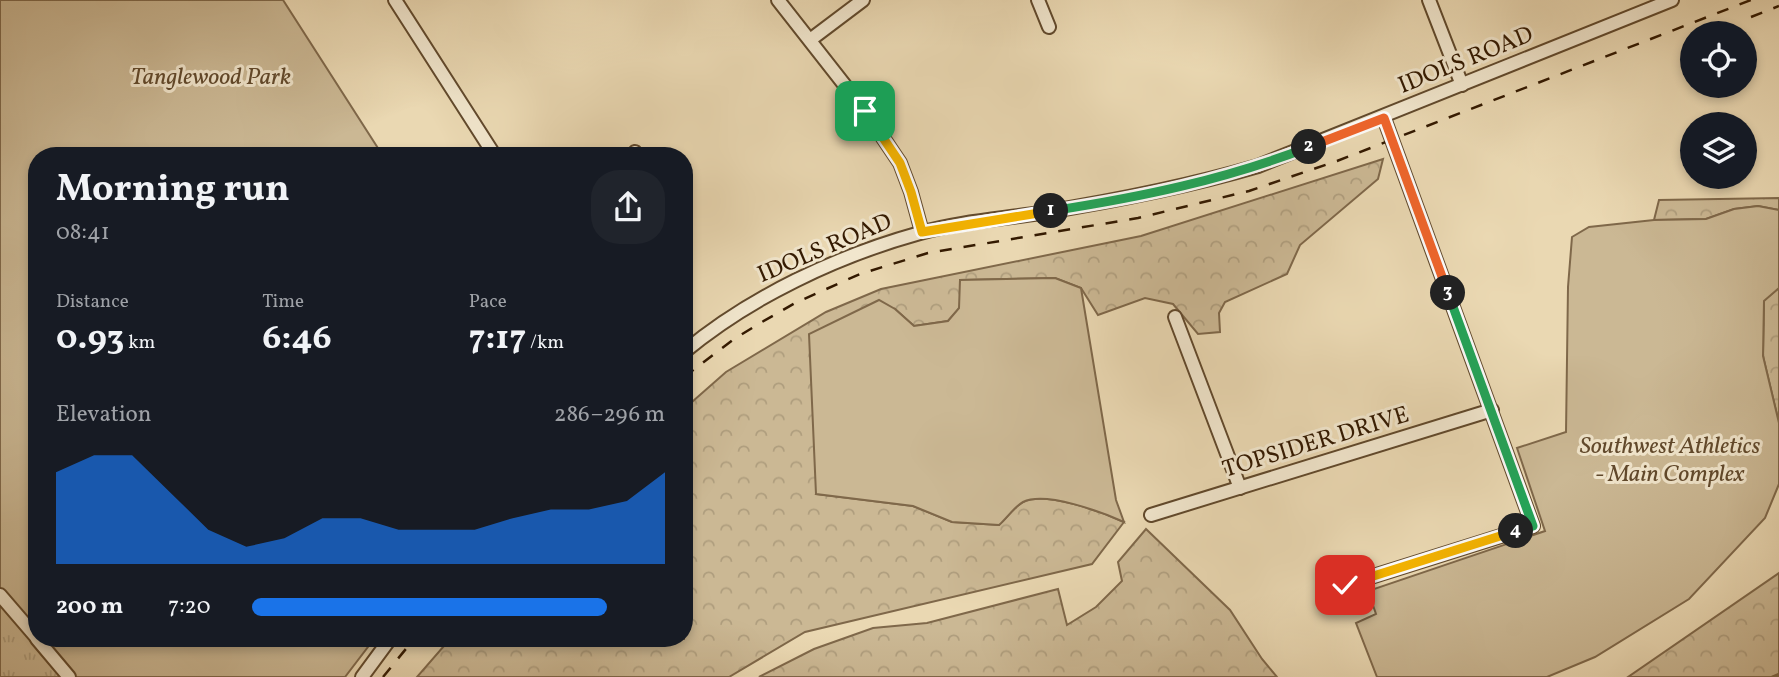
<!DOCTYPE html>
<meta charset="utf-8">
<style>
:root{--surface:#171b24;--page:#20242c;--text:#f1f3f6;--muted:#9ea1a6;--accent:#1a73e8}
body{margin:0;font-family:Vollkorn,serif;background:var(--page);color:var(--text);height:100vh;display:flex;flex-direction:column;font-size:26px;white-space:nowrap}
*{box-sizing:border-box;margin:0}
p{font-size:23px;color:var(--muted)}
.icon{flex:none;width:38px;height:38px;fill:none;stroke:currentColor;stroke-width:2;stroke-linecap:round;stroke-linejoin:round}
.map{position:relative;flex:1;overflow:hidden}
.drawer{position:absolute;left:28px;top:147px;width:665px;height:500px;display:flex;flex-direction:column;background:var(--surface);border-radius:28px;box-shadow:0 4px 10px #0003}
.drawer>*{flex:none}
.fabs{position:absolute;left:1680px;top:21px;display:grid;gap:14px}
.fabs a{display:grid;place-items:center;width:77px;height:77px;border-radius:50%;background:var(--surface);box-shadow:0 4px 10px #0003;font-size:35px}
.pin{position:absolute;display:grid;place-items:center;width:60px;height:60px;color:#fff;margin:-30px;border-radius:14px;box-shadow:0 4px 10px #0006}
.km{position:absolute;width:35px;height:35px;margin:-18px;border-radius:50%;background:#222;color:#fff;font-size:19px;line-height:35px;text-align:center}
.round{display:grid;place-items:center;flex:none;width:74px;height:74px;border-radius:28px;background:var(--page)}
.summary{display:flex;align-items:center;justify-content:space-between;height:119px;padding:0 28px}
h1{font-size:38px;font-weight:700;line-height:52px}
.figures{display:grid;grid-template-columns:repeat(3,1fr);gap:10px;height:119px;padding:7px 28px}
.figures div{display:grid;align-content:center}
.figures b{font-size:35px;font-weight:700}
.figures small{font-size:19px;font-weight:400}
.figures p{font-size:19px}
.chart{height:196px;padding:14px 28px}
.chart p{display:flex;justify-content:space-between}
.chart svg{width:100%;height:126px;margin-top:7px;fill:var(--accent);opacity:.7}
ul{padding:0 28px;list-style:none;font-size:23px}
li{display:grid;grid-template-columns:112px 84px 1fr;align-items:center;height:52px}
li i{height:18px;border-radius:9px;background:var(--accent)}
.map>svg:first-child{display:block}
.grass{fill:url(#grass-tufts);stroke:#7f684a;stroke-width:2}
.forest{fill:url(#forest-crowns);stroke:#7f684a;stroke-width:2}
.park{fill:#cbb894;stroke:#7f684a;stroke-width:2}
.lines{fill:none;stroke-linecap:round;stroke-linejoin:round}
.stream{stroke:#7c6546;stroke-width:2.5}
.minor-casing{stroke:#61492c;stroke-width:16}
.minor{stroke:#f1e6cd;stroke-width:12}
.rail{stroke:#331900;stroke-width:2.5;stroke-dasharray:12 12;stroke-linecap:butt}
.split-1-casing{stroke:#fff;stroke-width:14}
.split-2-casing{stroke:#fff;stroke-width:14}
.split-3-casing{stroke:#fff;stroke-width:14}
.split-4-casing{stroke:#fff;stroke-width:14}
.split-5-casing{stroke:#fff;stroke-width:14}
.split-1{stroke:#f5b400;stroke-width:9}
.split-2{stroke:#22a559;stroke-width:9}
.split-3{stroke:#f0652b;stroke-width:9}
.split-4{stroke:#22a559;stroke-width:9}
.split-5{stroke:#f5b400;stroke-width:9}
.labels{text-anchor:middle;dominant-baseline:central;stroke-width:6;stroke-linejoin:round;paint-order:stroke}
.street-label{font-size:24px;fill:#331900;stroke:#f1e6cd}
.park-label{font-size:24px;font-style:italic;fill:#61492c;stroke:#f1e6cd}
</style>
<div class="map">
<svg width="1779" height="677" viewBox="0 0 1779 677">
<defs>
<pattern id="grass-tufts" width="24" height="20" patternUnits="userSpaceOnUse" patternTransform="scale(1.75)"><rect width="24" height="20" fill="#cbb894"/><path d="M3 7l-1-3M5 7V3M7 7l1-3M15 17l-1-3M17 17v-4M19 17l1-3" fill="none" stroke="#af9e7e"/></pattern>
<pattern id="forest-crowns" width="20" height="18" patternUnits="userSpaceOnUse" patternTransform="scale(1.75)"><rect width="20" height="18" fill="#cbb894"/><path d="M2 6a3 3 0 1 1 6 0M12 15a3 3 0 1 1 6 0" fill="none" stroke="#af9e7e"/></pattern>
</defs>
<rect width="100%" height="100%" fill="#ead8b2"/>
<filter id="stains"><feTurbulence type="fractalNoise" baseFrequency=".00286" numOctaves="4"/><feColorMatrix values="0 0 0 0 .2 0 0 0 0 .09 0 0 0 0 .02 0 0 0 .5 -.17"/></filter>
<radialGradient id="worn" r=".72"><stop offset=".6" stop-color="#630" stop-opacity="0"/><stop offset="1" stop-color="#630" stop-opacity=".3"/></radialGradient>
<path class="grass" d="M 0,604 L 62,677 L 0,677 Z"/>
<g class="forest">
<path d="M 1383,159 L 1378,179 L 1300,245 L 1287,274 L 1225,302 L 1219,313 L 1220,332 L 1198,334 L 1173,304 L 1145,298 L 1098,315 L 1081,288 L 1055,278 L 961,280 L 960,308 L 948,321 L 914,326 L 895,309 L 816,494 L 913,506 L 952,522 L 999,525 C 1006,519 1015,506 1023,502 C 1046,491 1102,512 1124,522 L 1092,564 L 805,632 L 729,677 L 417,677 L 450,639 L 684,639 L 684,409 L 726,372 L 826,312 L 881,289 L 1141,236 Z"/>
<path d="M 1779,198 L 1779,210 L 1758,206 L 1734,209 L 1706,219 L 1654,220 L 1659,200 Z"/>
<path d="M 1779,288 L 1779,423 L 1763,356 L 1764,300 Z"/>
<path d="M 1146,529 L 1230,610 L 1262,659 L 1277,677 L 759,677 L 814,649 L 873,628 L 927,623 L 1058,589 L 1067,625 L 1096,607 L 1122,581 L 1118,562 Z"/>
<path d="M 1779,573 L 1779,677 L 1628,677 Z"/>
</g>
<g class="park">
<path d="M 0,0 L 283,0 L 383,156 L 37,156 L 37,639 L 374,639 L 345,677 L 62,677 L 0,604 Z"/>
<path d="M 1758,206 L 1779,210 L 1779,288 L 1764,301 L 1763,356 L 1779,423 L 1779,484 L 1765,518 L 1689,599 L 1595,657 L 1547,677 L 1377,677 L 1356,623 L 1376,614 L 1368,591 L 1545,531 L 1517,448 L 1566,432 L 1568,287 L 1572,237 L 1589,227 L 1654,220 L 1706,219 L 1734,209 Z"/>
<path d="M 1055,278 L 1081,288 L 1116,500 L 1124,522 C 1102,512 1046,491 1023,502 C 1015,506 1006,519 999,525 L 952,522 L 913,506 L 816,494 L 809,334 L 879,300 L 895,309 L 914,326 L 948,321 L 959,308 L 960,280 Z"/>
</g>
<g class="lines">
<path class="stream" d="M 1772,677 L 1779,674"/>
<g class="minor-casing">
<g id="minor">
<path d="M 395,0 L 495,156"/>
<path d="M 778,0 L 865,111 L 900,163 L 911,192 L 922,232"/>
<path d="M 1038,0 L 1049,27"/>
<path d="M 1429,0 L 1462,85"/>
<path d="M 810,40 L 863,0"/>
<path d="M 632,156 L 635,152"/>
<path d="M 1175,317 L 1240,488"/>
<path d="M 684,352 C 750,297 837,256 920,233 C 958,222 1001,219 1040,213 C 1114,201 1186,187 1258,166 L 1672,0"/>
<path d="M 1151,515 L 1492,410"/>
<path d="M 1345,585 L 1533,526 L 1384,118"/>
<path d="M 0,595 L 37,638"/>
<path d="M 37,639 L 69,677"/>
<path d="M 362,677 L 390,639"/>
</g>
</g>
<use href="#minor" class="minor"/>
<g class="rail">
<path d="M 1751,17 L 1779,6"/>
<path d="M 684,377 L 734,339 L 762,322 L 795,303 L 860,274 L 928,253 L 1138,218 L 1249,191 L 1337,161 L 1751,0"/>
<path d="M 383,677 L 414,639"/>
</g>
</g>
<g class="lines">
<g class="split-1-casing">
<path id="split-1" d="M 865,111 L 900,163 L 911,192 L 922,232 L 1051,211"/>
</g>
<g class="split-2-casing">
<path id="split-2" d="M 1051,211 C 1141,197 1224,180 1309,147"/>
</g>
<g class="split-3-casing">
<path id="split-3" d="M 1309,147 L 1384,118 L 1448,293"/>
</g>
<g class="split-4-casing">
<path id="split-4" d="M 1448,293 L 1533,526 L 1516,531"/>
</g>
<g class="split-5-casing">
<path id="split-5" d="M 1345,585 L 1516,531"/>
</g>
<use href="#split-1" class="split-1"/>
<use href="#split-2" class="split-2"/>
<use href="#split-3" class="split-3"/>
<use href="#split-4" class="split-4"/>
<use href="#split-5" class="split-5"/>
</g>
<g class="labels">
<g class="street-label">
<text transform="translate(1466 61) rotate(-22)">IDOLS ROAD</text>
<text transform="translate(825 249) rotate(-23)">IDOLS ROAD</text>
<text transform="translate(1316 443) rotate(-17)">TOPSIDER DRIVE</text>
</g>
<g class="park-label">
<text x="211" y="78">Tanglewood Park</text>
<text x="1670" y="447">Southwest Athletics<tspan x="1670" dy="28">- Main Complex</tspan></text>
</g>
</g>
<rect width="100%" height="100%" filter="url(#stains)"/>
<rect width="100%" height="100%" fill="url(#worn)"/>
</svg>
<div class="fabs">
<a><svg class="icon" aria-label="locate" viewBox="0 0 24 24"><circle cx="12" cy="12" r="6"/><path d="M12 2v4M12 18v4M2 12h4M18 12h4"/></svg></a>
<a><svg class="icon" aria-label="layers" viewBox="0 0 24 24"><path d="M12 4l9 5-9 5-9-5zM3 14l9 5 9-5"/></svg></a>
</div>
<div class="pin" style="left:865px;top:111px;background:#1e9e55"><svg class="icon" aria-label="arrive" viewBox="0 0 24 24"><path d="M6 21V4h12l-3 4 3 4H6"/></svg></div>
<div class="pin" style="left:1345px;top:585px;background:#d93025"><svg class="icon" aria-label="check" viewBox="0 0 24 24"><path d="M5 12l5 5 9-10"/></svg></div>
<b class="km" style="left:1051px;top:211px">1</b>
<b class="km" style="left:1309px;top:147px">2</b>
<b class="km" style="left:1448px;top:293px">3</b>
<b class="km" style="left:1516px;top:531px">4</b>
<section class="drawer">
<div class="summary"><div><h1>Morning run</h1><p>08:41</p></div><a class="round"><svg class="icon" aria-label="share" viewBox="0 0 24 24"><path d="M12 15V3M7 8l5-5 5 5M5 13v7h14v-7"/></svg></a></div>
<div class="figures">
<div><p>Distance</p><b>0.93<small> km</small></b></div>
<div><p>Time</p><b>6:46</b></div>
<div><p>Pace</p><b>7:17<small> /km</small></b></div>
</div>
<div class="chart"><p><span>Elevation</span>286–296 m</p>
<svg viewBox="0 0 160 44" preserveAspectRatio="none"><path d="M0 44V12L10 6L20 6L30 19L40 32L50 38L60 35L70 28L80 28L90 32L100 32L110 32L120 28L130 25L140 25L150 22L160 12V44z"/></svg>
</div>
<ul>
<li><b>200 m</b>7:20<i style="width:86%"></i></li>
</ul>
</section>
</div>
